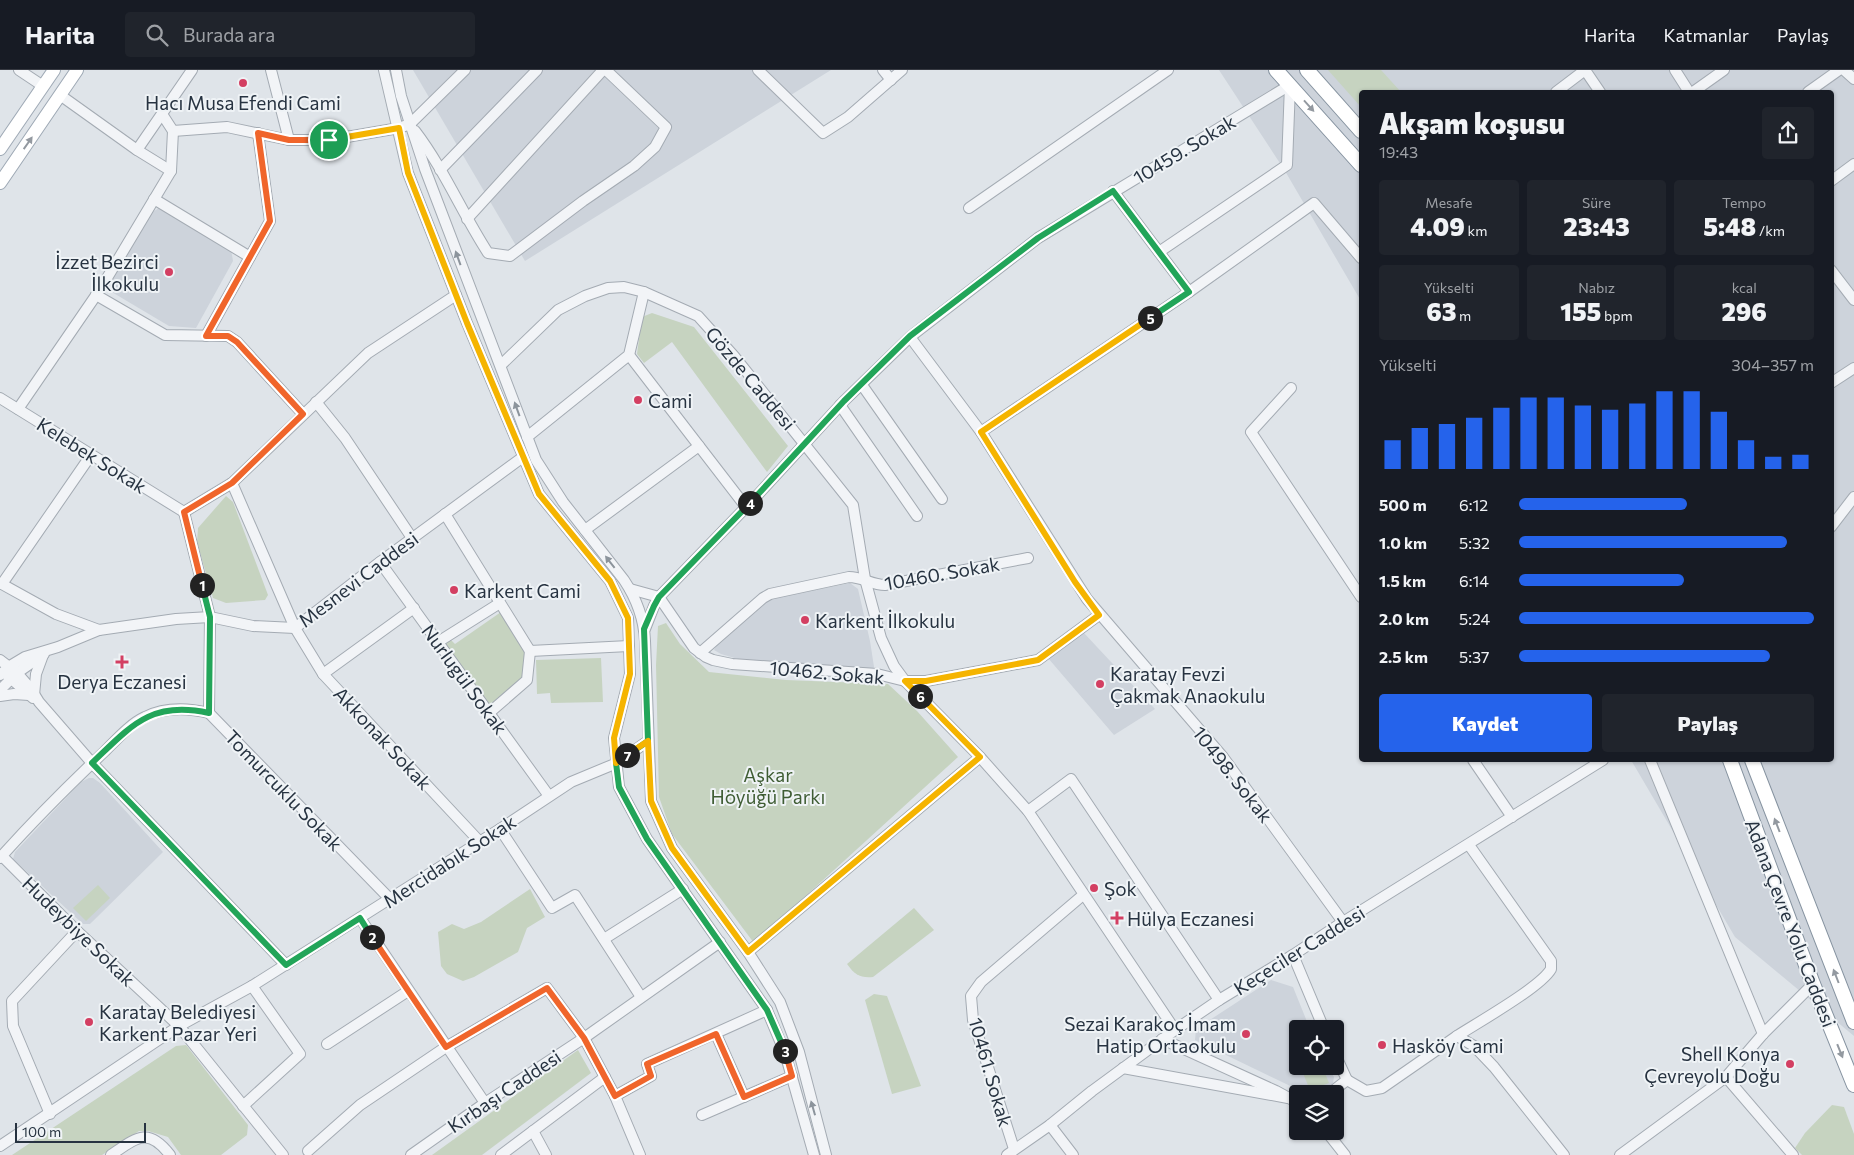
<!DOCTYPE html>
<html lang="tr">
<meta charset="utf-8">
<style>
:root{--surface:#171b24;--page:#20242c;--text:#f1f3f6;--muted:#9ea1a6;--line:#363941;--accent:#2563eb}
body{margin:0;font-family:Commissioner,sans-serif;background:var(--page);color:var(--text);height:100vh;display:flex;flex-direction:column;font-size:19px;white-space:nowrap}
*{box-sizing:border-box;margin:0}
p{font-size:16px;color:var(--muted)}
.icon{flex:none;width:28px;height:28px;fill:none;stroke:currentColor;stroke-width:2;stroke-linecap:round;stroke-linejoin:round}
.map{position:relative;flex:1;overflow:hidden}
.drawer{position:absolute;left:1359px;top:20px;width:475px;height:672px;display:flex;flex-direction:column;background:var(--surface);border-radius:5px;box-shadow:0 1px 4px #0004}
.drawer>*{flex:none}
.tools{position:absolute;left:1289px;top:950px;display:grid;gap:10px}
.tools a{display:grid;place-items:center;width:55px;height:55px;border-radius:5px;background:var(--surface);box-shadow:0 1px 4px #0004;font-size:25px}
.scale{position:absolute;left:15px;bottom:12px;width:131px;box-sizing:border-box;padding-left:5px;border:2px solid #273341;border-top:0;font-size:14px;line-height:18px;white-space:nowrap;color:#273341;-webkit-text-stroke:4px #eff3f6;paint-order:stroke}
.pin{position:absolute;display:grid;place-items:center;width:42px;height:42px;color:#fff;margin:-21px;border:2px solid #fff;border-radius:50%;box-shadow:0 1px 5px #0007}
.km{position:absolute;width:25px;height:25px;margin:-12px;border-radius:50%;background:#222;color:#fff;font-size:14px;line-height:25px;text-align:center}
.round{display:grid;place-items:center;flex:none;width:52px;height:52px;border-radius:5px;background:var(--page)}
.summary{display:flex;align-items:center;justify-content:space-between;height:85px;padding:0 20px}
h1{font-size:28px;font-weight:800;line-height:38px}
.metrics{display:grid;grid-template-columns:repeat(3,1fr);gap:8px;height:85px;padding:5px 20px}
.metrics div{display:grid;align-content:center;border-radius:5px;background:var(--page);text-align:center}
.metrics b{font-size:25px;font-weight:800}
.metrics small{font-size:14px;font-weight:400}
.metrics p{font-size:14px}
.chart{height:140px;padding:10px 20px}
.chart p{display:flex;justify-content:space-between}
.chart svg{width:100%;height:90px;margin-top:5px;stroke:var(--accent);stroke-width:6}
.action{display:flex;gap:10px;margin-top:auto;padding:10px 20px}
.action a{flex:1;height:58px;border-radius:5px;background:var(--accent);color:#fff;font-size:20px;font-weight:800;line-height:58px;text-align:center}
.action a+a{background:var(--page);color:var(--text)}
ul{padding:0 20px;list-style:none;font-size:16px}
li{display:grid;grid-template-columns:80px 60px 1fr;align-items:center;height:38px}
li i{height:12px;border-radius:6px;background:var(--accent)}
header{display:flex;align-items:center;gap:30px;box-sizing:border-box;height:70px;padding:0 25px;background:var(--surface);border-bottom:1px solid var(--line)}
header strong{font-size:24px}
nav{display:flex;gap:28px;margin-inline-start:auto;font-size:18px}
.search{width:350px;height:45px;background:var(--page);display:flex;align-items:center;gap:12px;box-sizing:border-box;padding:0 18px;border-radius:5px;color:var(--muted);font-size:19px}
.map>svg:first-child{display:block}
.built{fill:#cdd3db}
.green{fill:#c6d3c0}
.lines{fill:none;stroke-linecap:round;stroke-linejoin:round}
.minor-casing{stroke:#a4abb3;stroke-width:12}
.major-casing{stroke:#9ea9b5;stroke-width:14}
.highway-casing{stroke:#8693a0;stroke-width:16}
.minor{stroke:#f2f4f7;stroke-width:10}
.major{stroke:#fff;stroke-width:12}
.highway{stroke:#fff;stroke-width:14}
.oneway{fill:#9399a0}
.oneway2{fill:#8c949c}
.split-1-casing{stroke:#fff;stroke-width:10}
.split-2-casing{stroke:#fff;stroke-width:10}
.split-3-casing{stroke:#fff;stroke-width:10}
.split-4-casing{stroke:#fff;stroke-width:10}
.split-5-casing{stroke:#fff;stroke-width:10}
.split-6-casing{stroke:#fff;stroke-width:10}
.split-7-casing{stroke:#fff;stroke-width:10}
.split-8-casing{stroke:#fff;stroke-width:10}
.split-1{stroke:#f0652b;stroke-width:6}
.split-2{stroke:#22a559;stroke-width:6}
.split-3{stroke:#f0652b;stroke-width:6}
.split-4{stroke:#22a559;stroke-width:6}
.split-5{stroke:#22a559;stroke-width:6}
.split-6{stroke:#f5b400;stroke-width:6}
.split-7{stroke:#f5b400;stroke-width:6}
.split-8{stroke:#f5b400;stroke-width:6}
.poi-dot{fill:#d33f62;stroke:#eff3f6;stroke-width:2}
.labels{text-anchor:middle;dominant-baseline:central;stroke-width:4;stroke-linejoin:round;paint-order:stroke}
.poi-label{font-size:19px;fill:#273341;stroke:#eff3f6;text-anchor:start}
.street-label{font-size:19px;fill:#273341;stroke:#eff3f6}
.park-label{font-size:19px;fill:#3f5d34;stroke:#eff3f6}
</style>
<header>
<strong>Harita</strong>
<div class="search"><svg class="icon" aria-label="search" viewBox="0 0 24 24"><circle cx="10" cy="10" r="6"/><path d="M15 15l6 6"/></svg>Burada ara</div>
<nav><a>Harita</a><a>Katmanlar</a><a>Paylaş</a></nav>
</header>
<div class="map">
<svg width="1854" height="1085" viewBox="0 0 1854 1085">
<rect width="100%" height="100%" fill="#dfe4e9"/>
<g class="built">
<path d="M 413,0 L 831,0 L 525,191 Z"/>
<path d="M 1219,0 L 1854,0 L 1854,966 L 1735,867 L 1631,690 L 1831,690 L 1831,22 L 1361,22 L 1361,231 L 1285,101 Z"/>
<path d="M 159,138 L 162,138 L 231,179 L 233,191 L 196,258 L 169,256 L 105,218 L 151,143 Z"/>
<path d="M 850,513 L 858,519 L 870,571 L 874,597 L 873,599 L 738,589 L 721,584 L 714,580 L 717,574 L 770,529 Z"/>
<path d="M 1083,562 L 1155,639 L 1114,665 L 1048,588 Z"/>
<path d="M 89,708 L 93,708 L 100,713 L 163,782 L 90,854 L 83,854 L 13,789 L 15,782 L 81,712 Z"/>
<path d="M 1271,910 L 1293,917 L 1310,959 L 1298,959 L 1298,996 L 1327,996 L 1334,1007 L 1333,1013 L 1318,1024 L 1307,1024 L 1195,970 L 1196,959 Z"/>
</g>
<g class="green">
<path d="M 1328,0 L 1381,0 L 1401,22 L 1361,22 L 1361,37 Z"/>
<path d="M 652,243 L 694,257 L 788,376 L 767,402 L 672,272 L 644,293 L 637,284 L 642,247 Z"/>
<path d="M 226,426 L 233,432 L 268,525 L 265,530 L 226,533 L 213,528 L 197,472 L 198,458 Z"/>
<path d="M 501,542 L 526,581 L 524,607 L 489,637 L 443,574 L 449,568 L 455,574 Z"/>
<path d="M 666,553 L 680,574 L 709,602 L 786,610 L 888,614 L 917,641 L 958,687 L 754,873 L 672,764 L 659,727 L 656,595 L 658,556 Z"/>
<path d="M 601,588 L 603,632 L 551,633 L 550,623 L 537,624 L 536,590 Z"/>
<path d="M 98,815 L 110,828 L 86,851 L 73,838 Z"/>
<path d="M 530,819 L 545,847 L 527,858 L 518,882 L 474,907 L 463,911 L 447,904 L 441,896 L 438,862 L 452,854 L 464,859 L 481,852 Z"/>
<path d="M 914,838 L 934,860 L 873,907 C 860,908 855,905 847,894 Z"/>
<path d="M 874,924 L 887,926 L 921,1016 L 892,1024 L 865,930 Z"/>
<path d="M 186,975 L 248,1055 L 247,1065 L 221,1085 L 181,1085 L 168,1067 L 148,1061 L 139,1061 L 102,1085 L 12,1085 L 176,976 Z"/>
<path d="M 578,980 L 591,1003 L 482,1085 L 432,1085 Z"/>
<path d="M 1300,996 L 1322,996 L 1329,1013 L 1310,1020 Z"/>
<path d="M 1832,1035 L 1844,1037 L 1854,1064 L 1854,1085 L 1802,1085 L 1795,1078 L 1805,1063 Z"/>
</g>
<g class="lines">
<g class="minor-casing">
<g id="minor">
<path d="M 19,0 L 43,16"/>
<path d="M 271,0 L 289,70"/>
<path d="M 384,0 L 408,103 L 467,253 L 539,424 L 610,511 L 628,548 L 630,604 L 614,668 L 619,717 L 647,769 L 767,940 L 785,983 L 814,1085"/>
<path d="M 396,0 L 401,26 L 425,99 L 536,390 L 563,432 L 624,510 C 636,528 644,549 645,571 L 651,731 L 672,778 L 748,882 L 780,932 L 799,982 L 826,1085"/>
<path d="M 758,0 L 823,63 L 848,47 L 902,0"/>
<path d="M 883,0 L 891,10"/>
<path d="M 1585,0 L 1600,22"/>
<path d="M 1675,0 L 1689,22"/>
<path d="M 1844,0 L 1854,9"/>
<path d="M 1556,22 L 1585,0"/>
<path d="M 1693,22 L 1724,0"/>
<path d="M 1808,22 L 1839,0"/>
<path d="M 162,44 L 173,61 L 171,101"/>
<path d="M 173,61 L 227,57 L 289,70 L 329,70 L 399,58 L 410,54 L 465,0"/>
<path d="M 415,61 C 444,99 462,143 488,183 L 510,186 L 583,131 L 634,96 L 655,77 L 666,57 L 606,0"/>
<path d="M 137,80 L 192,0"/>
<path d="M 440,100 L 537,0"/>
<path d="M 1831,111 L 1854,94"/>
<path d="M 1113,121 L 1189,222"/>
<path d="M 154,129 L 250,187"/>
<path d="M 969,138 L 1168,0"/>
<path d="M 467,149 L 603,0"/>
<path d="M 1159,182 L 1287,95 L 1290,15"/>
<path d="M 1831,200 L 1854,230"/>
<path d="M 96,225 L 165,265 L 228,266 L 237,272 L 303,344"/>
<path d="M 206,266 L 270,151 L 258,63"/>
<path d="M 910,267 L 981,362 L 1087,529 L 1223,687 L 1343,852"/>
<path d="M 501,295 L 558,240 L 585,226 L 608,218 L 624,217 L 644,222 L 698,246 L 734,286 L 853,435 L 865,509 L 881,568 L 894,596 L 905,611 L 980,687 L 1028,741 L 1175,960"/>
<path d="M 1831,313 L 1854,298"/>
<path d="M 862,315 L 942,429"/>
<path d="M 1291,318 L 1251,362 L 1361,527"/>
<path d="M 0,328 L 184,442"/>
<path d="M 316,332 L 345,368 L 412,468"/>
<path d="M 840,335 L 917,446"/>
<path d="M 18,339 L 101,218 L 171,101 L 137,80 L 60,25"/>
<path d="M 981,362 L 1189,222 L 1314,133 L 1361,188"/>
<path d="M 527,367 L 629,285 L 644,222"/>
<path d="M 699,376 L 746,437"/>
<path d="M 232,413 L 295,558 L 323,604 L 480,772"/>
<path d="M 445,444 L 530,581 L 629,576"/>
<path d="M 1831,457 L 1854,427"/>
<path d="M 585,460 L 699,376 L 629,285"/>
<path d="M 380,492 L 549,726"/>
<path d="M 0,513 L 56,544 L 99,560"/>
<path d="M 2,514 L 91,385"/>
<path d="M 630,519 L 659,527"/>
<path d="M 659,527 L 694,578 L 706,587 L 713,590 L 732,594 L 877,604 L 905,611 L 926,611 L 1038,590 L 1099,545"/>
<path d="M 645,559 L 654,536 L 659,527 L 753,430 L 844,331 L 910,267 L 1038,168 L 1290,15"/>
<path d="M 438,572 L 500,533"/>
<path d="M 700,583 L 763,528 L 770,524 L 849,507 C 862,507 872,515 885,515 L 1028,488"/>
<path d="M 0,590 L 17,603 L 31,619 L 39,632 L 92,693 L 286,895"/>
<path d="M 323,604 L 414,538"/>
<path d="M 0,605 L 10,596 L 25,587 L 58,577 L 99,560 L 176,549 L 210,547 L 253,556 L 295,558 L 380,492 L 523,387"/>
<path d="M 7,605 L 33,628"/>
<path d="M 0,620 L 17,603 L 44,584"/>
<path d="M 34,625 L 36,604 L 43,585"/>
<path d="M 0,626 L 14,624 L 29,625"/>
<path d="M 489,643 L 527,610 L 530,581"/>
<path d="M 1473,690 L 1512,747"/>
<path d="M 1650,690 L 1763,964"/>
<path d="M 1028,741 L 1071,709 L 1219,930"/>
<path d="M 500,759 L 552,838 L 575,825 L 641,927"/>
<path d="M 2,786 L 77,861 L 179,956 L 283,1085"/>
<path d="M 0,788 C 33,751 69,715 105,681 C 117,669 130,654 145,647 C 165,637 188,638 209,643"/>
<path d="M 390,829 L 209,643 L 210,547 L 184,442 L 232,413 L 368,283 L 456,225"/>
<path d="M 360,848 L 485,1033"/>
<path d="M 604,869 L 683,819"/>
<path d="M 748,882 L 980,687"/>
<path d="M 1293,885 L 1324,959"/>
<path d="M 716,964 L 744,1027"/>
<path d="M 1457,966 C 1477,953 1541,917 1551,899 L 1551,891 L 1469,775"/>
<path d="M 1162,969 L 1276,1021 L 1298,1033"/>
<path d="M 327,974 L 408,921"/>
<path d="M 1123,998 L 1288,1028"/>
<path d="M 1726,1007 L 1793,1085"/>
<path d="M 1347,1010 L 1366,1021 L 1382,1018 L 1457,966 L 1474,976 L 1494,997 L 1564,1085"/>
<path d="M 1329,1024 L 1347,1010 L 1335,984"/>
<path d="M 615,1026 L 651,1006 L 647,994 L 767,940"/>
<path d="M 243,1036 L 300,984 L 252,916"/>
<path d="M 50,1044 L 13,956 L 12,931 L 77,861"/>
<path d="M 702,1045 L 792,1006"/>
<path d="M 1050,1055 L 1073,1085"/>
<path d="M 533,1061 L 546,1085"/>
<path d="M 1326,1061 L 1345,1085"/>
<path d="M 0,1076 L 179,956 L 252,916 L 500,759 L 571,712 L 617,693 L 648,671"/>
<path d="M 1014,1079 L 973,950 L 971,926 L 981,912 L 1083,825"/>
<path d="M 308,1081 L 360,1035 L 446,977 L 547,918 L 584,968 L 615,1026 L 640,1085"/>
<path d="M 111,1085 C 136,1068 148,1056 170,1085"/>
<path d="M 411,1085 L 485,1033 L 584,968 L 720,872"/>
<path d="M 501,1085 L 605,1007"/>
<path d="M 1007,1085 L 1050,1055 L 1092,1021 L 1175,960 L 1219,930 L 1293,885 L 1343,852 L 1603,690"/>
<path d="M 1620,1085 L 1726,1007 L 1763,964 L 1813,914"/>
</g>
</g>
<g class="major-casing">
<g id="major">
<path d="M 0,79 L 54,0"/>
<path d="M 0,113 L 77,0"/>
</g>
</g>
<g class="highway-casing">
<g id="highway">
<path d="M 1276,0 L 1361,95"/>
<path d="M 1307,0 L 1361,61"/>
<path d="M 1730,690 L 1813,914 L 1854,1015"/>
<path d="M 1752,690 L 1854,952"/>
</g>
</g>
<use href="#minor" class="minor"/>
<use href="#major" class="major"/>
<use href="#highway" class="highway"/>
</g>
<defs><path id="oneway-solid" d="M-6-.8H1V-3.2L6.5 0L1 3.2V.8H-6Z" transform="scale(1.25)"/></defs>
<g class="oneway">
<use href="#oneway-solid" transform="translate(1309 36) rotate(48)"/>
<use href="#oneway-solid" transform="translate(28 73) rotate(-55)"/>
<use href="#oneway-solid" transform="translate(1777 755) rotate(-111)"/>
<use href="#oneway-solid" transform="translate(1836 906) rotate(-111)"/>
<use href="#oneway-solid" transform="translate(1840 981) rotate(68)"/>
</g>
<g class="oneway2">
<use href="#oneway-solid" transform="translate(458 188) rotate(-110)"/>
<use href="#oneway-solid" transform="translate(517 339) rotate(-110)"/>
<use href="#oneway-solid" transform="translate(610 492) rotate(-128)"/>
<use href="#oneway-solid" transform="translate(813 1038) rotate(-106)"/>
</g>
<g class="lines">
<g class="split-1-casing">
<path id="split-1" d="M 202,515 L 184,442 L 232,413 L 303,344 L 237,272 L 228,266 L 206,266 L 270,151 L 258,63 L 289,70 L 329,70"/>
</g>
<g class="split-2-casing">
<path id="split-2" d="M 202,515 L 210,547 L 209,643 C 151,630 131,656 92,693 L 286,895 L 360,848 L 372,867"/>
</g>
<g class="split-3-casing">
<path id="split-3" d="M 372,867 L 446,977 L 547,918 L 584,968 L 615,1026 L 651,1006 L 647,994 L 716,964 L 744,1027 L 792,1006 L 785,981"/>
</g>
<g class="split-4-casing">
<path id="split-4" d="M 750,433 L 659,527 L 654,536 L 644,559 L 648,671 L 616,693 L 619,717 L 647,769 L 767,940 L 785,981"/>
</g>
<g class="split-5-casing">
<path id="split-5" d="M 750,433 L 844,331 L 910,266 L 1038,168 L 1113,121 L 1189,222 L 1150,248"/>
</g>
<g class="split-6-casing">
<path id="split-6" d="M 920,626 L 905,611 L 926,611 L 1038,590 L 1099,545 L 1075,512 L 981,362 L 1150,248"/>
</g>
<g class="split-7-casing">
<path id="split-7" d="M 627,685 L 648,671 L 651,731 L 672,778 L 748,882 L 980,687 L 920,626"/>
</g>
<g class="split-8-casing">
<path id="split-8" d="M 329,70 L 399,58 L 408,103 L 467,253 L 539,424 L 610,511 L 628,548 L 630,604 L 614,668 L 616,693 L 627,685"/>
</g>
<use href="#split-1" class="split-1"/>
<use href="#split-2" class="split-2"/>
<use href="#split-3" class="split-3"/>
<use href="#split-4" class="split-4"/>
<use href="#split-5" class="split-5"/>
<use href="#split-6" class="split-6"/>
<use href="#split-7" class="split-7"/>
<use href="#split-8" class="split-8"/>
</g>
<g class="poi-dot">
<circle cx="243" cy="13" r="5"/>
<circle cx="169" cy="202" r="5"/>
<circle cx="638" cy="330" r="5"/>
<circle cx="454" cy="520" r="5"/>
<circle cx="805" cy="550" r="5"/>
<path d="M119.5 584.5h5v5h5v5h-5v5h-5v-5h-5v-5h5z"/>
<circle cx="1100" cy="614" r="5"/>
<circle cx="1094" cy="818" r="5"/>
<path d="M1114.5 840.5h5v5h5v5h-5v5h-5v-5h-5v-5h5z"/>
<circle cx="89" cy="952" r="5"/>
<circle cx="1246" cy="964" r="5"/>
<circle cx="1382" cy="975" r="5"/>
<circle cx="1790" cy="994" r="5"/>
</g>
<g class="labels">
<g class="poi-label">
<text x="243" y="32" text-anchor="middle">Hacı Musa Efendi Cami</text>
<text x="159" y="191" text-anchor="end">İzzet Bezirci<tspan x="159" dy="22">İlkokulu</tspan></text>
<text x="648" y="330">Cami</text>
<text x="464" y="520">Karkent Cami</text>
<text x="815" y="550">Karkent İlkokulu</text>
<text x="1110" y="603">Karatay Fevzi<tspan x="1110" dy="22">Çakmak Anaokulu</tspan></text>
<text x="122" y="611" text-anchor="middle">Derya Eczanesi</text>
<text x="1104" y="818">Şok</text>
<text x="1127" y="848">Hülya Eczanesi</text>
<text x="99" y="941">Karatay Belediyesi<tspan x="99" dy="22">Karkent Pazar Yeri</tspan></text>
<text x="1236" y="953" text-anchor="end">Sezai Karakoç İmam<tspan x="1236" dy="22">Hatip Ortaokulu</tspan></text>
<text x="1392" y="975">Hasköy Cami</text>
<text x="1780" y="983" text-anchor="end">Shell Konya<tspan x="1780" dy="22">Çevreyolu Doğu</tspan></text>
</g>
<g class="street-label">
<text transform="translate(1184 79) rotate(-31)">10459. Sokak</text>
<text transform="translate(751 308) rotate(50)">Gözde Caddesi</text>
<text transform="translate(92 385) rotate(32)">Kelebek Sokak</text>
<text transform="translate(942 503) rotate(-10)">10460. Sokak</text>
<text transform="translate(358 509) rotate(-37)">Mesnevi Caddesi</text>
<text transform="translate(827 602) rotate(5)">10462. Sokak</text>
<text transform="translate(465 609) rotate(54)">Nurlugül Sokak</text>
<text transform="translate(383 668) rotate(47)">Akkonak Sokak</text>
<text transform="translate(1233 704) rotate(52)">10498. Sokak</text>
<text transform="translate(284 720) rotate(46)">Tomurcuklu Sokak</text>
<text transform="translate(449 791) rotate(-33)">Mercidabık Sokak</text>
<text transform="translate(1791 853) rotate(69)">Adana Çevre Yolu Caddesi</text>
<text transform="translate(79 861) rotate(44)">Hudeybiye Sokak</text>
<text transform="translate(1299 880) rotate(-32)">Keçeciler Caddesi</text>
<text transform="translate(991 1002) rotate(74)">10461. Sokak</text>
<text transform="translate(504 1021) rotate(-34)">Kırbaşı Caddesi</text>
</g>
<g class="park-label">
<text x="768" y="704">Aşkar<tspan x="768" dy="22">Höyüğü Parkı</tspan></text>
</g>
</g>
</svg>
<div class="tools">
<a><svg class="icon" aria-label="locate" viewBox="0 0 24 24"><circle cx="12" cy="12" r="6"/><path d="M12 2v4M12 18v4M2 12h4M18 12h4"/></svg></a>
<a><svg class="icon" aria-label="layers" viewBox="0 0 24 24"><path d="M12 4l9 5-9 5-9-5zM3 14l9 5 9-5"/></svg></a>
</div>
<div class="scale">100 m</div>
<div class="pin" style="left:329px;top:70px;background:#1e9e55"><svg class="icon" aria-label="arrive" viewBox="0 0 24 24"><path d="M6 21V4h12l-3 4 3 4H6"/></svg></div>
<b class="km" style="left:202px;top:515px">1</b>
<b class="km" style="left:372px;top:867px">2</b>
<b class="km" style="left:785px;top:981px">3</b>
<b class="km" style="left:750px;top:433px">4</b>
<b class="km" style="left:1150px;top:248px">5</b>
<b class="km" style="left:920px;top:626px">6</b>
<b class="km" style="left:627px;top:685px">7</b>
<section class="drawer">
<div class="summary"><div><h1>Akşam koşusu</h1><p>19:43</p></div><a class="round"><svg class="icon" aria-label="share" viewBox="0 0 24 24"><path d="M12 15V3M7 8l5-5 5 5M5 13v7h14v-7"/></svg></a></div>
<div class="metrics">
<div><p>Mesafe</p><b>4.09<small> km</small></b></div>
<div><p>Süre</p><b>23:43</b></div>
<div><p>Tempo</p><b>5:48<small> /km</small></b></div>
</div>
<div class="metrics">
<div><p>Yükselti</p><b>63<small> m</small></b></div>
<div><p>Nabız</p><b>155<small> bpm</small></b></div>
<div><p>kcal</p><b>296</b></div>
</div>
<div class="chart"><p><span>Yükselti</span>304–357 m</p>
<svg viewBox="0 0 160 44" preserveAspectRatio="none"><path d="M5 44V30M15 44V24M25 44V22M35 44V19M45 44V14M55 44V9M65 44V9M75 44V13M85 44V15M95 44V12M105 44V6M115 44V6M125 44V16M135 44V30M145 44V38M155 44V37"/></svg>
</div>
<ul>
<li><b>500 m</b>6:12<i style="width:57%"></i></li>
<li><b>1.0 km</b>5:32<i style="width:91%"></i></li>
<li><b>1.5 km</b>6:14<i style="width:56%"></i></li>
<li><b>2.0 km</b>5:24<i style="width:100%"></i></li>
<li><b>2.5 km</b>5:37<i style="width:85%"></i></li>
</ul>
<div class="action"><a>Kaydet</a><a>Paylaş</a></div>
</section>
</div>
